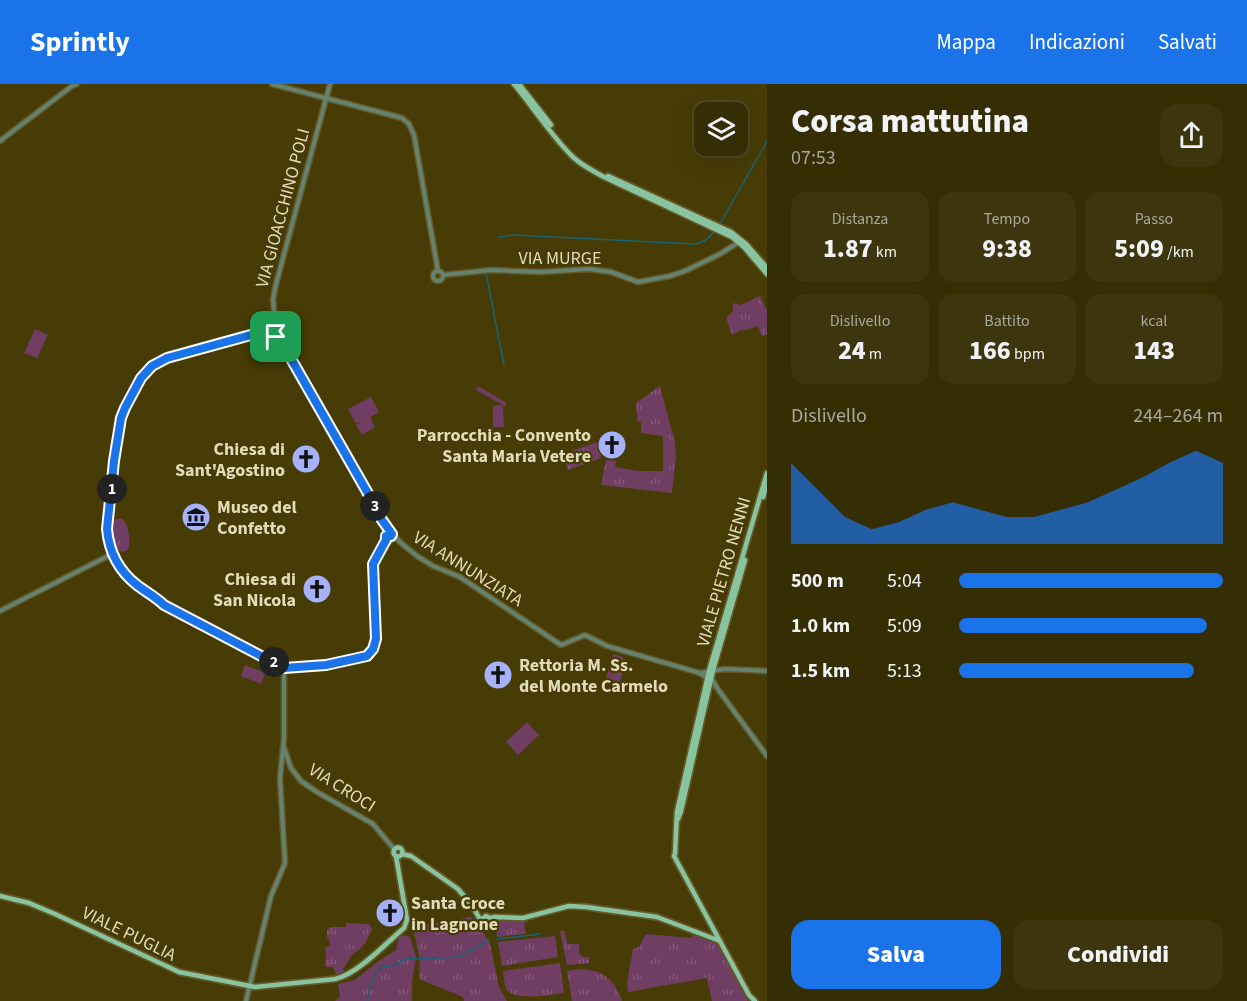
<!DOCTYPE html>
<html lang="it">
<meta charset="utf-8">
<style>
:root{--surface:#352d04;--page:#3d350e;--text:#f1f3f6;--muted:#aaa89a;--line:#4f4926;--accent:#1a73e8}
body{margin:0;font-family:"Source Sans 3",sans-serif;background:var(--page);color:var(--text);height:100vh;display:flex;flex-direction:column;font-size:22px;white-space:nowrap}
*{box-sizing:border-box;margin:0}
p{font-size:20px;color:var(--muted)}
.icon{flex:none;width:33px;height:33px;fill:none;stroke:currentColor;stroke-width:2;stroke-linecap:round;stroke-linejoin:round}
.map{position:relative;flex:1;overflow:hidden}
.details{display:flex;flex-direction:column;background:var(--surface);width:480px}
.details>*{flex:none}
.buttons{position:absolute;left:694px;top:18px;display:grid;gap:12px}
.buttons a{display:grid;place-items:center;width:54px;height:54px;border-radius:12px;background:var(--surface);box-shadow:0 6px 24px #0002,0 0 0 2px var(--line);font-size:30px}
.pin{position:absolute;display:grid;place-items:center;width:51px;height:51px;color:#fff;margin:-26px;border-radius:12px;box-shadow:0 3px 9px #0006}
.km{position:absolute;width:30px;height:30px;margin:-15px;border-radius:50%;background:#222;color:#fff;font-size:16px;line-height:30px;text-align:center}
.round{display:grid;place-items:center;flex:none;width:63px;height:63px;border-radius:18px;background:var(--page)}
.headline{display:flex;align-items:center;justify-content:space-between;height:102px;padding:0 24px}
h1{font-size:33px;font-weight:800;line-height:45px}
.stats{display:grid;grid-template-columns:repeat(3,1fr);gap:9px;height:102px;padding:6px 24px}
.stats div{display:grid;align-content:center;border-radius:15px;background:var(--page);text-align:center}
.stats b{font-size:26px;font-weight:800}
.stats small{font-size:16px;font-weight:400}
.stats p{font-size:16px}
.chart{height:168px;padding:12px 24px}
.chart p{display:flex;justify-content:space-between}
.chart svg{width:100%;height:108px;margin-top:6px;fill:var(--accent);opacity:.7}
.button{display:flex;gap:12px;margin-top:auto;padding:12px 24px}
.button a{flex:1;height:69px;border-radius:18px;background:var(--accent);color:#fff;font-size:24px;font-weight:800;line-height:69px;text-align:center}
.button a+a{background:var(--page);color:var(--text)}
ul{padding:0 24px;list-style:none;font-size:20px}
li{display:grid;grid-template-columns:96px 72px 1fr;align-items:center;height:45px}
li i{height:15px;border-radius:8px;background:var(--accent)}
header{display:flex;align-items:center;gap:36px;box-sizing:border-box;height:84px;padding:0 30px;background:var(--accent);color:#fff}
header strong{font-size:28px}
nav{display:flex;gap:33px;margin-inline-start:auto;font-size:21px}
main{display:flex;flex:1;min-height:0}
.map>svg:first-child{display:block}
.grass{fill:url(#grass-tufts)}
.pitch{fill:#703d63}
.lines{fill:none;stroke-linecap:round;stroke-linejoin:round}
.stream{stroke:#176476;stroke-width:1.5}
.minor-casing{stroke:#635926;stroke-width:7}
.major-casing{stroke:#635926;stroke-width:8}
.minor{stroke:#65816f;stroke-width:4}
.major{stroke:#89c4a0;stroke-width:4.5}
.route-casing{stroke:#fff;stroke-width:12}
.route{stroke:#1a73e8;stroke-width:8}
.labels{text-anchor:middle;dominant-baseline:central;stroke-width:4.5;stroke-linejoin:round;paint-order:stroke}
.street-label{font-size:18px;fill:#e3dcbb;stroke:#473c05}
.poi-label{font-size:18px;font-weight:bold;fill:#e3dcbb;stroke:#473c05;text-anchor:end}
</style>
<header>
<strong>Sprintly</strong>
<nav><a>Mappa</a><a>Indicazioni</a><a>Salvati</a></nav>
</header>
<main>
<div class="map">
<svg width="767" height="917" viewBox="0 0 767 917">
<defs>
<pattern id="grass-tufts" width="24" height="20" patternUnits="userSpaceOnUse" patternTransform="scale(1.5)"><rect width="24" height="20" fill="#703d63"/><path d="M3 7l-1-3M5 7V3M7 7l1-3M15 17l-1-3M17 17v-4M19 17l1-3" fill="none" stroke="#845877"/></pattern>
</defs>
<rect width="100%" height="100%" fill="#473c05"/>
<g class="grass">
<path d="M 760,212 L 766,225 L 767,225 L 767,251 L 762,252 L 758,242 L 743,247 L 742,245 L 732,251 L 726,234 L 733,227 L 733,219 L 741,221 Z"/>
<path d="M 660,302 L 675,359 L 676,373 L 672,409 L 601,401 L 606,376 L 616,377 L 615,383 L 639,387 L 663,387 L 663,352 L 641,349 L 641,338 L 637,337 L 636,319 Z"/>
<path d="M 600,357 L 601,374 L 568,386 L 563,370 Z"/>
<path d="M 116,435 C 118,435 120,434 122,435 C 129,439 131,459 128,466 L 123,468 L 115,465 L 111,455 L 111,439 Z"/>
<path d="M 613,570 L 623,573 L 623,575 L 626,576 L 620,598 L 606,594 Z"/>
<path d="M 471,833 L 475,836 L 490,859 L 499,903 L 507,917 L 464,917 L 463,913 L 419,895 C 421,874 418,863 412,843 Z"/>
<path d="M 499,836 L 521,838 L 529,837 L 524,840 L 526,850 L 497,853 L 495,839 Z"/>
<path d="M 346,839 L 369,840 L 372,845 L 366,858 L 360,865 L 352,871 L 343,885 L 345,889 L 336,890 L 333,883 L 326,883 L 325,881 L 326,872 L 325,864 L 330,862 L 329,855 L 327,854 L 327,846 L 330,843 L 346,843 Z"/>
<path d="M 560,847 L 565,847 L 567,860 L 579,860 L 579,869 L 583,873 L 589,873 L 589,879 L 567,881 Z"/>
<path d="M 646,850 L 692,854 L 693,851 L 717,860 L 748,917 L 712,917 L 707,894 L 628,908 L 627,899 L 633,865 L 639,863 Z"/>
<path d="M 405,851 L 410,853 L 416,872 L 412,898 L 412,917 L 335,917 L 340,913 L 338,900 L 355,896 L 377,878 L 396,866 L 399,853 Z"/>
<path d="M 555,852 L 558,873 L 502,882 L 498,858 Z"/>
<path d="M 560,879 L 564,909 C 549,911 516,917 507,906 C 504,901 504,893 503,887 Z"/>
<path d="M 580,885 C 604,886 614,895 622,917 L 572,917 L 567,887 Z"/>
</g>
<g class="pitch">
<path d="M 35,245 L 48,251 L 37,274 L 24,269 Z"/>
<path d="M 478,302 L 507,319 L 505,322 L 503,322 L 504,343 L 493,343 L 493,322 L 503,321 L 476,306 Z"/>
<path d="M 371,313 L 379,328 L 370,333 L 375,343 L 362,351 L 356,341 L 368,334 L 356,340 L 348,325 Z"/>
<path d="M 245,581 L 265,589 L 261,600 L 241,592 Z"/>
<path d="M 527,638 L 539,651 L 518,671 L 506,658 Z"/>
</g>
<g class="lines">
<g class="stream">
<path d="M 720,140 L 767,57"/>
<path d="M 499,153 L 513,151 L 694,160 C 704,159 710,154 715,146"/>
<path d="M 486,189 L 504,281"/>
<path d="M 497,855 L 540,850"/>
<path d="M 367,917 L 372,897 L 377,887 L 382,883 L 396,881 L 407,874 L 421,875 L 458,873 L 489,856"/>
</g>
<g class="minor-casing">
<g id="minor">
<path d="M 272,0 L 402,34 L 409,40 L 414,51 L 438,187"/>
<path d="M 330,0 L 276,200 L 273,215 L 276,253 L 297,283 L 370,413 L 382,436 L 392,450 L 401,459 L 417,472 L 433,482 L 460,493 L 561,561 L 585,551 L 607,562 L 700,589 L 707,594"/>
<path d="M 0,57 L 72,2 L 77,0"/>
<circle cx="438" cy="192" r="5"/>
<path d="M 443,191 L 491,186 L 540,188 L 590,185 L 611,188 L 638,198 L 670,192 L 685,187 L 720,170 L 739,158"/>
<path d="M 276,253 C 269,252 265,249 258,249 L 167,274 L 152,282 L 141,294 L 132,308 L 123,329 L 114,377 L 107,445 L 108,458 L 110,466 L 126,490 L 137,501 L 158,516 L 164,521 L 284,584"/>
<circle cx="388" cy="454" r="3.5"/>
<path d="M 0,527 L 112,470"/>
<path d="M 284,584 L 326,581 L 367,572 L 373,565 L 376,555 L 373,480 L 386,456"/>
<path d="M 700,589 L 724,585 L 767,587"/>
<path d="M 712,595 L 717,604 L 767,672"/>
<path d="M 284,664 L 291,684 L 301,697 L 317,708 L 373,740 L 395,766"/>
<path d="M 246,917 L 271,812 L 285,779 L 280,694 L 284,654 L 284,584"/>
</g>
</g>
<g class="major-casing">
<g id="major">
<path d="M 514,0 C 534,24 551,52 574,74 C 583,82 595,88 606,94 L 732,153 L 744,163 L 767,190"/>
<path d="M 519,0 L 551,41"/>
<path d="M 608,92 L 731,148 L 746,160 L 767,184"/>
<path d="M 763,413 L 767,400"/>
<path d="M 678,735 L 681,727 L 713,586 L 745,476"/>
<circle cx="398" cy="768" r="4.5"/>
<path d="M 402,770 L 411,772 L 458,805 L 473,823 L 481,837"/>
<path d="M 0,812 L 29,819 L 55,830 L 179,888 L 255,903 L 335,895 C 358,890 386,859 404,844 L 407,836 L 396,772"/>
<path d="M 491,834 L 491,839 L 489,842 L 486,843 L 482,840 L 482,835 L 486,832 L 491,834 L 495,833 L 523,834 L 569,822 L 586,823 L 657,833 L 720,857"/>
<path d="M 755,917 L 749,911 L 674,772 L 675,770 L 677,728 L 709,587 L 767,389"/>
</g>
</g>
<use href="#minor" class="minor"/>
<use href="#major" class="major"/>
</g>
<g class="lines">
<g class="route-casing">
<path id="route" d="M 258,249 C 275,247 281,261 290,273 L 370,413 L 382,436 L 392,450 L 391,452 L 386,452 L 386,456 L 373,480 L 376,555 L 373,565 L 367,572 L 326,581 L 284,584 L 164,521 C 156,513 146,508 137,501 C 119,487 109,467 107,445 L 114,377 L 121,334 L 125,324 L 141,294 L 152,282 L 167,274 Z"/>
</g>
<use href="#route" class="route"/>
</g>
<defs>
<g id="church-disc" transform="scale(1.5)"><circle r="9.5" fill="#a6b1fc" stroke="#473c05"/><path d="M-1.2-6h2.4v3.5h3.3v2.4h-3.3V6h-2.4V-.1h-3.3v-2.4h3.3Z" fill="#111"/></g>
<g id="museum-disc" transform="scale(1.5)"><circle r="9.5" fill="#a6b1fc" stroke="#473c05"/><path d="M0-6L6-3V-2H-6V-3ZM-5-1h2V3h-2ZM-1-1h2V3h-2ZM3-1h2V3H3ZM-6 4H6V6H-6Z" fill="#111"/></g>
</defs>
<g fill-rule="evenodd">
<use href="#church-disc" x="612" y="361"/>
<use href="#church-disc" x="306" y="375"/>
<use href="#museum-disc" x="196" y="433"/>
<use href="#church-disc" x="317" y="505"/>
<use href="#church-disc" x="498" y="591"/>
<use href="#church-disc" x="390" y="829"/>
</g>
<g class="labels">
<g class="street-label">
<text transform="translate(283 124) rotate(-75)">VIA GIOACCHINO POLI</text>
<text x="560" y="174">VIA MURGE</text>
<text transform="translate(468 485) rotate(32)">VIA ANNUNZIATA</text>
<text transform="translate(724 488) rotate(-74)">VIALE PIETRO NENNI</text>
<text transform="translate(342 704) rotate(32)">VIA CROCI</text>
<text transform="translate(129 850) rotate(26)">VIALE PUGLIA</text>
</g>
<g class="poi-label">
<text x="591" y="351">Parrocchia - Convento<tspan x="591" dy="21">Santa Maria Vetere</tspan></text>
<text x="285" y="365">Chiesa di<tspan x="285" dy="21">Sant'Agostino</tspan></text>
<text x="217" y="423" text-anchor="start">Museo del<tspan x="217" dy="21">Confetto</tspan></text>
<text x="296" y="495">Chiesa di<tspan x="296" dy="21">San Nicola</tspan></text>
<text x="519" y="581" text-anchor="start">Rettoria M. Ss.<tspan x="519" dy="21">del Monte Carmelo</tspan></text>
<text x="411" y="819" text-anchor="start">Santa Croce<tspan x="411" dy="21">in Lagnone</tspan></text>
</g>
</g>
</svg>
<div class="buttons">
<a><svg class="icon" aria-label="layers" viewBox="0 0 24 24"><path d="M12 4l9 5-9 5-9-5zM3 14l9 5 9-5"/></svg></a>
</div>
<div class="pin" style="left:276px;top:253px;background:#1e9e55"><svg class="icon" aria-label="arrive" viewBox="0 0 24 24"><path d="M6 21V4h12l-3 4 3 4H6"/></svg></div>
<b class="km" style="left:112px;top:405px">1</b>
<b class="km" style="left:274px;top:578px">2</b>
<b class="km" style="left:375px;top:422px">3</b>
</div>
<section class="details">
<div class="headline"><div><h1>Corsa mattutina</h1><p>07:53</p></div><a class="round"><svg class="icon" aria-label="share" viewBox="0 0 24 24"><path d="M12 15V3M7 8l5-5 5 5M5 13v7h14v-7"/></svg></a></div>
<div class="stats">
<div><p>Distanza</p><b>1.87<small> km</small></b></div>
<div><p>Tempo</p><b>9:38</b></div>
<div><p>Passo</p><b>5:09<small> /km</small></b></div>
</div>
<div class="stats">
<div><p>Dislivello</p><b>24<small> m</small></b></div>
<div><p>Battito</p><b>166<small> bpm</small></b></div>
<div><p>kcal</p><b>143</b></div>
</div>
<div class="chart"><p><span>Dislivello</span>244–264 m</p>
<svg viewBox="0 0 160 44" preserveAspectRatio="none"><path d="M0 44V11L10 22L20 33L30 38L40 35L50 30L60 27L70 30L80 33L90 33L100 30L110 27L120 22L130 17L140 11L150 6L160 11V44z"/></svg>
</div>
<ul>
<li><b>500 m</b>5:04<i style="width:100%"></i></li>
<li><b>1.0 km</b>5:09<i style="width:94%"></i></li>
<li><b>1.5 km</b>5:13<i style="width:89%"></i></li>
</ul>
<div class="button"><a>Salva</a><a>Condividi</a></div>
</section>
</main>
